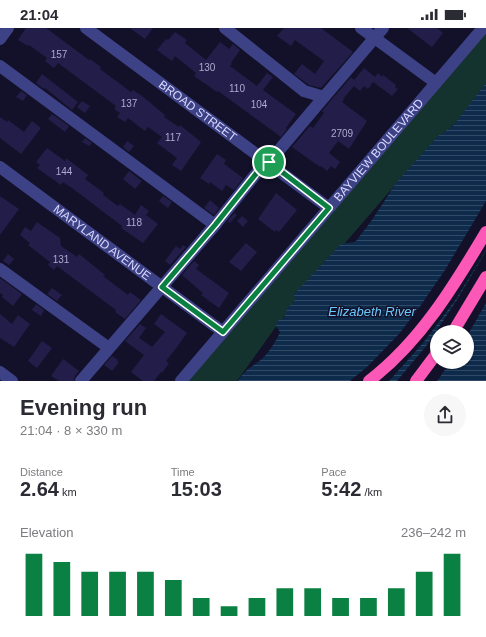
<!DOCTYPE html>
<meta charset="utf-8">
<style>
:root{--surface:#fff;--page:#f7f7f7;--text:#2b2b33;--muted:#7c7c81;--accent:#0b8043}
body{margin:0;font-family:Arial,sans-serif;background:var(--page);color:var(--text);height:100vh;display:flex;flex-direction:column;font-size:15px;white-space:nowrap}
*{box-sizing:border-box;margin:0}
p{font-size:13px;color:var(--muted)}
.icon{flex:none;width:22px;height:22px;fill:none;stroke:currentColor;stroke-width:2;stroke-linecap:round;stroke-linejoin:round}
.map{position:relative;height:353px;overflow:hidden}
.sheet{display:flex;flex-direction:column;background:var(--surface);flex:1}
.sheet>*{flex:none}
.controls{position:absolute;left:430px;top:297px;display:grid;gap:8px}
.controls a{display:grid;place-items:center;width:44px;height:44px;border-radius:50%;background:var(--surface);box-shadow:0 1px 3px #0004;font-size:20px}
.pin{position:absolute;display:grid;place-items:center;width:34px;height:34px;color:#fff;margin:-17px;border:2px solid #fff;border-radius:50%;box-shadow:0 1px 4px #0007}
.round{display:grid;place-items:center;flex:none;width:42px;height:42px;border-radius:21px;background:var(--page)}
.headline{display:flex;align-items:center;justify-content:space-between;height:68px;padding:0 20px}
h1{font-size:22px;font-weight:800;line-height:30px}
.figures{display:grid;grid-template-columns:repeat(3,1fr);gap:6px;height:68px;padding:4px 20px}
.figures div{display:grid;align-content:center}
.figures b{font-size:20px;font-weight:800}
.figures small{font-size:11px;font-weight:400}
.figures p{font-size:11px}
.chart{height:112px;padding:8px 20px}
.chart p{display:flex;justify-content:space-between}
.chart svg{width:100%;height:72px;margin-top:4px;stroke:var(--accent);stroke-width:6}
.status{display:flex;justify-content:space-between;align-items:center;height:28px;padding:0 20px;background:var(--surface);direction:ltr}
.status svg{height:11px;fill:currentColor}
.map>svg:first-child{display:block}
.park{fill:#14332e}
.water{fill:url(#water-rules);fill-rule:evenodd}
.pier{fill:#131129}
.building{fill:#221d49}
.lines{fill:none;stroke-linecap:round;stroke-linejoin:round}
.minor{stroke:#3d4287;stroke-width:12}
.highway{stroke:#fb58b7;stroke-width:12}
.route-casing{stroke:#fff;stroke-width:8}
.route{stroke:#0b8043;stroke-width:5}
.labels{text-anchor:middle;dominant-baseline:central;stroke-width:3;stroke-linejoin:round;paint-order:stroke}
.number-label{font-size:10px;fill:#acabd1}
.street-label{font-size:12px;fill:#dadafe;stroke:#131129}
.water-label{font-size:13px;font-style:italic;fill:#6ac8fc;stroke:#131129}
</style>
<div class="status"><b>21:04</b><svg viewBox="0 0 49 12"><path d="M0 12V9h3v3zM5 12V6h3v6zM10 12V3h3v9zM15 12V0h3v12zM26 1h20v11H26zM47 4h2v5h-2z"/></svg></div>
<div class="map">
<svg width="486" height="353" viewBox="0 0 486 353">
<defs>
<pattern id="water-rules" width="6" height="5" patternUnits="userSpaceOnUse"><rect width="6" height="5" fill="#0e2b4b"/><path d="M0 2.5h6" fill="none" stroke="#304966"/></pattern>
</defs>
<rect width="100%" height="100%" fill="#131129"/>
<path class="park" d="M 486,5 L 486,57 L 461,89 L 396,156 L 327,236 L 275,300 L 237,353 L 188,353 Z"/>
<path class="water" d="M 486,55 L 486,353 L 238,353 C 246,340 253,339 263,330 C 270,323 276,313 280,304 L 276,298 L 277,293 L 284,290 L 287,281 L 295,272 L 294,266 L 340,217 C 345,214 351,216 356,213 L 372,192 L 396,155 L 438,108 L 452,99 ZM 437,304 L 467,304 L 467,334 L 437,334 Z"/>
<g class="pier">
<path d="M 486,173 L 486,222 L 456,271 L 423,315 L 389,353 L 350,353 L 367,339 L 399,306 L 419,280 L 445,242 Z"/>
<path d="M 486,223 L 486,275 L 467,308 L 467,304 L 437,304 L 437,334 L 450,334 L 440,349 L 437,353 L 397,353 L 427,317 L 457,272 Z"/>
</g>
<g class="building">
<path d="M 26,0 L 46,0 L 89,32 L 90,31 L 101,39 L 100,41 L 131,64 L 133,62 L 142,68 L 165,87 L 164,89 L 179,99 L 180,97 L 201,114 L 181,143 L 172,137 L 177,130 L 157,115 L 162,109 L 148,99 L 145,103 L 128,90 L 125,94 L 117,89 L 120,85 L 114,81 L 116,78 L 58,35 L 54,40 L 45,33 L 47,30 L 29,17 L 28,18 L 18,12 Z"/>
<path d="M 130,0 L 153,0 L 145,11 Z"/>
<path d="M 284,0 L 321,0 L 353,24 L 321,60 L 309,57 L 294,46 L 302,36 L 315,46 L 324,33 L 295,12 L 291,18 L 277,8 Z"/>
<path d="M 407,0 L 437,0 L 443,5 L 432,19 Z"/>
<path d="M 175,4 L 187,12 L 185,15 L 206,32 L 220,14 L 229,21 L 233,16 L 240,22 L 231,35 L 232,36 L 230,38 L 257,58 L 267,45 L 273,49 L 263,62 L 296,86 L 286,100 L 287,101 L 281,109 L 218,63 L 217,64 L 194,48 L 196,45 L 175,28 L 172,33 L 157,22 L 166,11 L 168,12 Z"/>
<path d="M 364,40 L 375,49 L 378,45 L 382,49 L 383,47 L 396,57 L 395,59 L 398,61 L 392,68 L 373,54 L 368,61 L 364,58 L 360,63 L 354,58 L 343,71 L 344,72 L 342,74 L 367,93 L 349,121 L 338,113 L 329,125 L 340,134 L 335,141 L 331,138 L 327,143 L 321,138 L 320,139 L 292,119 L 310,98 L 313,100 L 324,85 L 322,83 L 351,49 L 354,52 Z"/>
<path d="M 42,46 L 78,74 L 72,82 L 45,60 L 44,61 L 36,55 Z"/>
<path d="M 21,63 L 27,67 L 23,73 L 16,69 Z"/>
<path d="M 82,73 L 90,78 L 85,85 L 77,79 Z"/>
<path d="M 52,86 L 69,98 L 65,104 L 48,91 Z"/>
<path d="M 0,89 L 7,94 L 8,92 L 24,104 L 32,93 L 41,100 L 21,126 L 0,110 Z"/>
<path d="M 85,110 L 92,115 L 89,118 L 82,114 Z"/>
<path d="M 127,113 L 134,118 L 129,124 L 123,119 Z"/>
<path d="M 47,120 L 65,133 L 66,130 L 88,147 L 85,151 L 104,165 L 103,167 L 118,178 L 120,176 L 135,187 L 141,177 L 149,183 L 146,187 L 158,196 L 143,215 L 121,200 L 122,198 L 72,160 L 63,154 L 61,157 L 37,140 L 40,137 L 36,134 Z"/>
<path d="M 217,126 L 226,132 L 224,136 L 243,150 L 234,162 L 226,157 L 222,163 L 210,154 L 209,156 L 200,150 Z"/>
<path d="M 129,143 L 142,153 L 135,161 L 123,151 Z"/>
<path d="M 276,165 L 297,182 L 279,204 L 276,202 L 275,204 L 258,191 Z"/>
<path d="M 0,168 L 19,181 L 0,207 Z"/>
<path d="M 163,168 L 172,174 L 168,180 L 159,173 Z"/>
<path d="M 210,172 L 219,180 L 214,187 L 204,180 Z"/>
<path d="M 234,185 L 237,187 L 230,195 L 228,194 L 225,197 Z"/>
<path d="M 242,188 L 248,193 L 243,199 L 237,193 Z"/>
<path d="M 37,194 L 60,210 L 61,218 L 77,229 L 79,226 L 105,247 L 103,248 L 128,267 L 130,264 L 141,272 L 125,291 L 115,284 L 116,282 L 57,238 L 54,242 L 48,237 L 50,234 L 28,217 L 30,215 L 20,207 L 25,199 L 31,203 Z"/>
<path d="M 246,215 L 257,224 L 241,243 L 229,234 Z"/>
<path d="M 183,217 L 186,219 L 170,237 L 165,233 L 176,218 L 180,221 Z"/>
<path d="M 8,226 L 14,231 L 9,237 L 3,233 Z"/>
<path d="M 194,233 L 199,237 L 196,241 L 229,265 L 219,280 L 201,267 L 203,265 L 182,247 Z"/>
<path d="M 0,250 L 22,266 L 13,278 L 2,269 L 3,267 L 0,265 Z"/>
<path d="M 52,260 L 62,267 L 57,273 L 47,266 Z"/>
<path d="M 36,276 L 44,282 L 41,288 L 32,282 Z"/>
<path d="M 0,286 L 12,296 L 18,287 L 30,296 L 14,319 L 0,310 Z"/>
<path d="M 161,286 L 187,305 L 177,319 L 166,333 L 169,335 L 162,345 L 161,344 L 154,353 L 143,353 L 131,344 L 144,327 L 125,313 L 140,296 L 146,300 L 139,310 L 152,319 L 165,304 L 154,296 Z"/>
<path d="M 42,313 L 52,320 L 37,340 L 28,333 Z"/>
<path d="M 112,328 L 118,332 L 117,333 L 119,334 L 112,343 L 104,337 Z"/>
<path d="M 63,331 L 79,343 L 75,348 L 74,353 L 59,353 L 51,348 Z"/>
</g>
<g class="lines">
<g class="minor">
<path id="s1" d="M 86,0 L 329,180"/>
<path d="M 225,0 L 304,63 L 324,69 L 383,0"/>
<path d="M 361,0 L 436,55"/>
<path d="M 0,11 L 8,0"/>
<path d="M 0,38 L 215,197"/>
<path id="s2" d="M 0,139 L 223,304"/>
<path d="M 0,241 L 109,320"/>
<path d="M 0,344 L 12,353"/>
<path d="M 81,353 L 215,197 L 263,137 L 269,134 L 324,69"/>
<path id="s3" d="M 181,353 L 483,0"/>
</g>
<g class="highway">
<path d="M 453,304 L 486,249"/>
<path d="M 369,353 C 420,314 454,258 486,204"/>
<path d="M 416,353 L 437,325"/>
</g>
</g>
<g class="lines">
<g class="route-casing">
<path id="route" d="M 269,134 L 329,180 L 223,304 L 162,259 L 215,197 L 263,137 Z"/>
</g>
<use href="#route" class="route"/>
</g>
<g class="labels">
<g class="number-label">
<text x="59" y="26">157</text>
<text x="207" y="39">130</text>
<text x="237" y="60">110</text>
<text x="129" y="75">137</text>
<text x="259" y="76">104</text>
<text x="342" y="105">2709</text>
<text x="173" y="109">117</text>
<text x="64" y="143">144</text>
<text x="134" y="194">118</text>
<text x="61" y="231">131</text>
</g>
<g class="street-label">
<text stroke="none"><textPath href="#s1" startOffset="139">BROAD STREET</textPath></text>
<text stroke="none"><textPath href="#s3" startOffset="304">BAYVIEW BOULEVARD</textPath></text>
<text stroke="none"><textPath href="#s2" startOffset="127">MARYLAND AVENUE</textPath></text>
</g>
<g class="water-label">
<text x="372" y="283">Elizabeth River</text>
</g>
</g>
</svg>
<div class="controls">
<a><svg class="icon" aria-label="layers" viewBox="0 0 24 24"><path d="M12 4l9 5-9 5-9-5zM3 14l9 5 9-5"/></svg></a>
</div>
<div class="pin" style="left:269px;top:134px;background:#1e9e55"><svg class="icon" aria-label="arrive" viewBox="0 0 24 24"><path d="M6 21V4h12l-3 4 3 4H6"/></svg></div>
</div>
<section class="sheet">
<div class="headline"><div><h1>Evening run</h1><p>21:04 · 8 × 330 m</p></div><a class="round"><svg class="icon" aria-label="share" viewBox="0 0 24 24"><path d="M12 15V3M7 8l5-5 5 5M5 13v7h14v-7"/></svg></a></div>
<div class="figures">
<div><p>Distance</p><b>2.64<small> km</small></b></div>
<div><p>Time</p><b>15:03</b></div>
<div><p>Pace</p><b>5:42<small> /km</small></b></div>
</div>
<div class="chart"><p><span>Elevation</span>236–242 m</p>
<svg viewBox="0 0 160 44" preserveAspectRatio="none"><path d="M5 44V6M15 44V11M25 44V17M35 44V17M45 44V17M55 44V22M65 44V33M75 44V38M85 44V33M95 44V27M105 44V27M115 44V33M125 44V33M135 44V27M145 44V17M155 44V6"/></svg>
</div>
</section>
